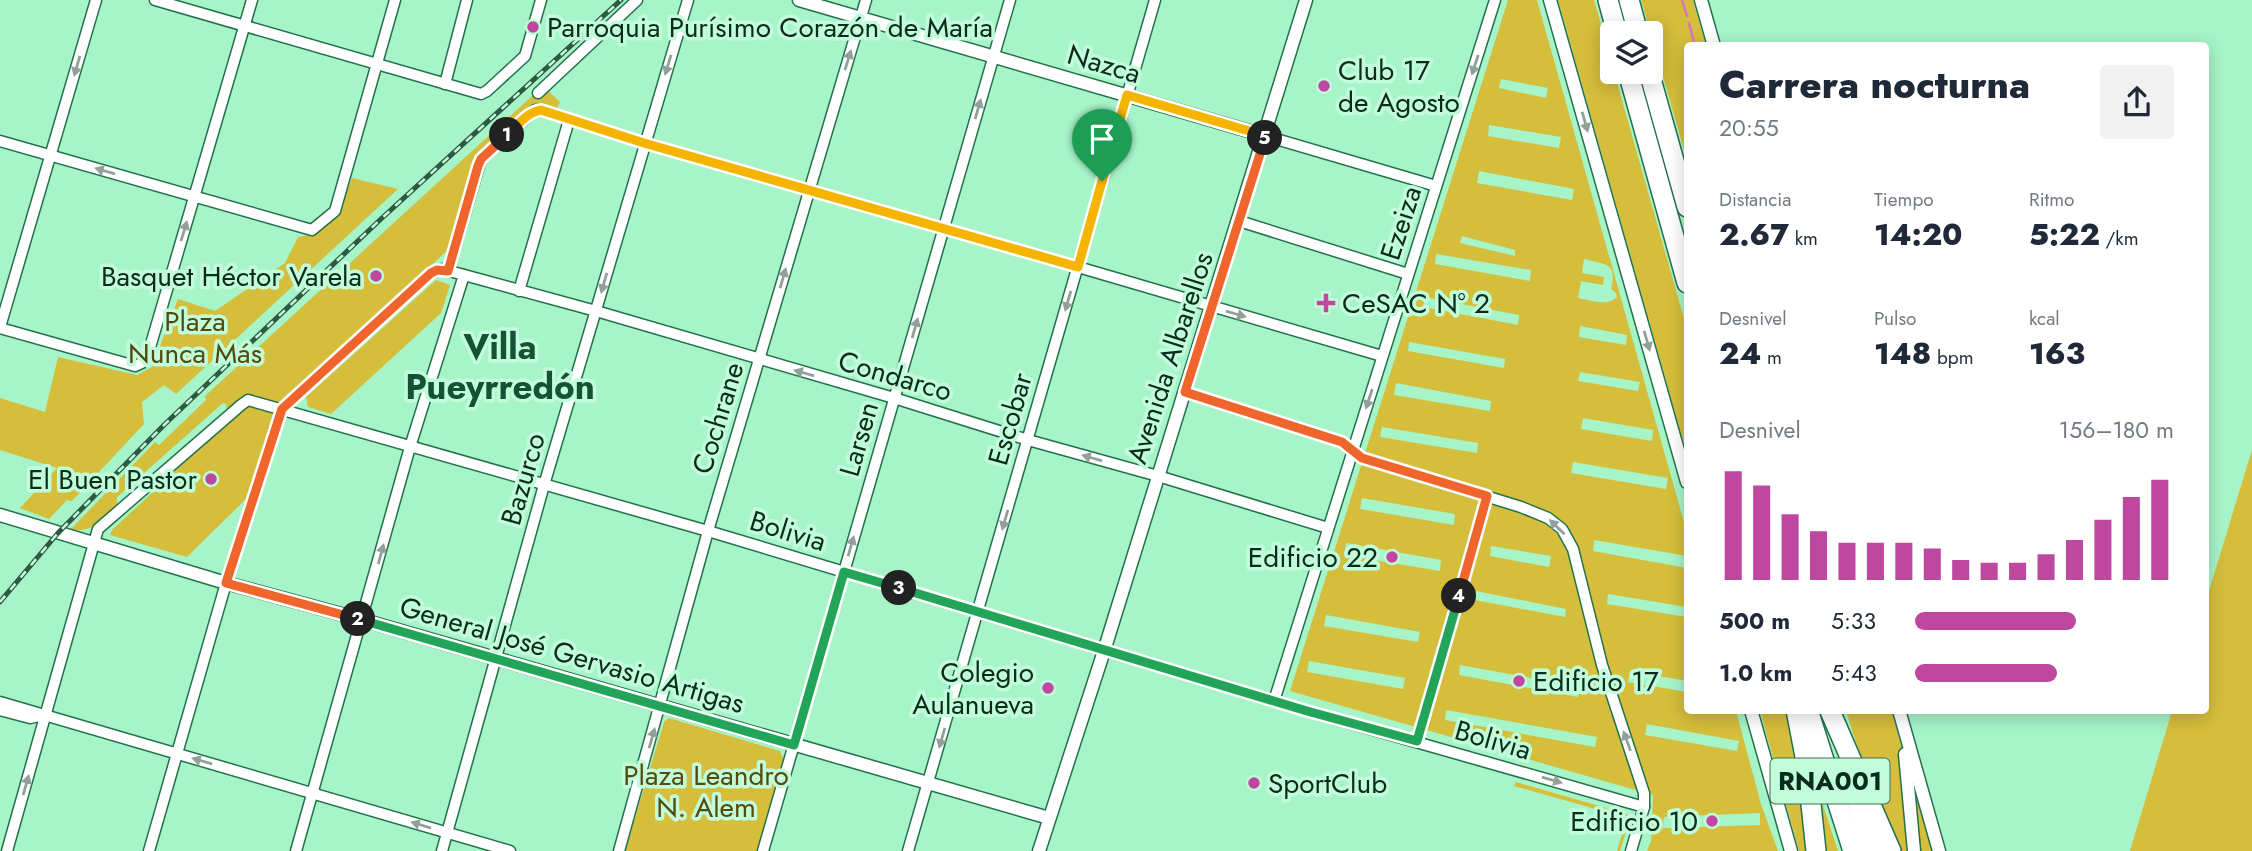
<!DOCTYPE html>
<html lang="es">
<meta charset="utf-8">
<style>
:root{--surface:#fff;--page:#f2f2f3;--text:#1f2937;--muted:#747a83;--accent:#be48a0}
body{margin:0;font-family:Jost,sans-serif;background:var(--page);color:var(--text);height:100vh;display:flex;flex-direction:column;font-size:26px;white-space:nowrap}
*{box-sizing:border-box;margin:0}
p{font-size:23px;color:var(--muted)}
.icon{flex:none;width:38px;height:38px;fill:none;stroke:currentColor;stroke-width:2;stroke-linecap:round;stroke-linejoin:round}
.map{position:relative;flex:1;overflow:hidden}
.drawer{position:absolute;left:1684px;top:42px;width:525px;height:672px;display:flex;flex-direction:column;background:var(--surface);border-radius:7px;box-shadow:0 4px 18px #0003}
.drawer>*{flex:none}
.controls{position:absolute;left:1600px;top:21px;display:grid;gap:14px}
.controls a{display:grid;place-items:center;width:63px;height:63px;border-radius:7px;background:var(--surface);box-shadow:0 4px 18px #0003;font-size:35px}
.pin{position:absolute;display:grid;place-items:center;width:60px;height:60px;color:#fff;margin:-72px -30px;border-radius:50% 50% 50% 0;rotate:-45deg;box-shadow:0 0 7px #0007}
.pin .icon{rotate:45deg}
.km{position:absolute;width:35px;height:35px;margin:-18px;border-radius:50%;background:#222;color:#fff;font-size:19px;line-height:35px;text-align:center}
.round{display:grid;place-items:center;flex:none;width:74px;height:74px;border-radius:7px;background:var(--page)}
.summary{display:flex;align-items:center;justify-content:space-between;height:119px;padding:0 35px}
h1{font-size:38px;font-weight:800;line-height:52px}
.metrics{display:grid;grid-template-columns:repeat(3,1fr);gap:10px;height:119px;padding:7px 35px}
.metrics div{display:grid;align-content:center}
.metrics b{font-size:30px;font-weight:800}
.metrics small{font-size:19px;font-weight:400}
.metrics p{font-size:19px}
.chart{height:196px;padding:14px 35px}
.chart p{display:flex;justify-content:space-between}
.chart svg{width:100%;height:126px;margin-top:7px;stroke:var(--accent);stroke-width:6}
ul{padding:0 35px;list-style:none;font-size:23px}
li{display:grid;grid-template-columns:112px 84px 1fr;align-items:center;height:52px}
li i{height:18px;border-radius:9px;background:var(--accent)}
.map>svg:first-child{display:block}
.green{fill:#d5be3b;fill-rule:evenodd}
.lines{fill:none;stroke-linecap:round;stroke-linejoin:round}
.stream{stroke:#de72bf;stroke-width:2.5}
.minor-casing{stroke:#22714c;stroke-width:13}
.tertiary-casing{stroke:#22714c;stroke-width:15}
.motorway-casing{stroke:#22714c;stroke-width:22}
.minor{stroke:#fff;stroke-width:10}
.tertiary{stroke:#fff;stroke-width:12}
.motorway{stroke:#fff;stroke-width:19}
.rail-casing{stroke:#2e5942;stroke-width:5}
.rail{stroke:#c1fdda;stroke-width:2.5;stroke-dasharray:8;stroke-linecap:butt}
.oneway{fill:#91a099}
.split-1-casing{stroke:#fff;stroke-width:14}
.split-2-casing{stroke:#fff;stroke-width:14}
.split-3-casing{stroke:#fff;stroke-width:14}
.split-4-casing{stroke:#fff;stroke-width:14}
.split-5-casing{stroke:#fff;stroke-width:14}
.split-6-casing{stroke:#fff;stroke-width:14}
.split-1{stroke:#f5b400;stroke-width:9}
.split-2{stroke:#f0652b;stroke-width:9}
.split-3{stroke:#22a559;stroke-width:9}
.split-4{stroke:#22a559;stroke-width:9}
.split-5{stroke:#f0652b;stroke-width:9}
.split-6{stroke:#f5b400;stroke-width:9}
.poi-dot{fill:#be48a0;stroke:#c1fdda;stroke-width:2.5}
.labels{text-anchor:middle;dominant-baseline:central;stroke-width:7;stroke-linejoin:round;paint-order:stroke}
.shield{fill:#c1fdda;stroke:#426b55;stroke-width:2}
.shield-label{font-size:26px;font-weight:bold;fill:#0b2c1c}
.poi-label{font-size:28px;fill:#0b2c1c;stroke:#c1fdda;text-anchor:start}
.street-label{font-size:28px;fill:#0b2c1c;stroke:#c1fdda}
.park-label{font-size:28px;fill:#544a0e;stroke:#c1fdda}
.district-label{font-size:35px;font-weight:bold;fill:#155135;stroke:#c1fdda}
</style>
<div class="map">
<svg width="2252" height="851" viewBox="0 0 2252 851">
<rect width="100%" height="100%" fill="#a7f4c9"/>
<g class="green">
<path d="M 1508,0 L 1537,0 L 1687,533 L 1687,556 L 1594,540 L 1593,551 L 1687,568 L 1687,607 L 1608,594 L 1607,604 L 1687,617 L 1687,681 L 1630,671 L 1628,682 L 1687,692 L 1687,710 L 1736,711 L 1761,804 L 1778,851 L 1647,851 L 1651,841 L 1653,795 L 1290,691 ZM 1501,79 L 1548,88 L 1546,98 L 1499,88 ZM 1489,125 L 1561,137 L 1559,148 L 1488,136 ZM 1479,171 L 1574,189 L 1572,200 L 1477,183 ZM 1462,236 L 1515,250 L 1515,256 L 1460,243 ZM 1436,254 L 1531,270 L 1530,281 L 1435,264 ZM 1584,259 C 1608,265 1617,263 1611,289 L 1616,293 L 1617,297 C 1607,307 1590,300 1578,298 L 1581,281 L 1603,285 L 1604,277 L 1582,273 ZM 1425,297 L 1519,315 L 1518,325 L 1423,307 ZM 1580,326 L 1627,335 L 1626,345 L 1579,337 ZM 1409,342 L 1505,359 L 1504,368 L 1408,351 ZM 1580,372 L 1640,382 L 1638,391 L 1578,381 ZM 1396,383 L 1491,401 L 1490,411 L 1394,395 ZM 1583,418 L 1653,430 L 1652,441 L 1581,429 ZM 1382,427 L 1478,443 L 1477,453 L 1380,437 ZM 1573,462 L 1668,478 L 1666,489 L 1571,473 ZM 1362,498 L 1455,514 L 1454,525 L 1360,509 ZM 1346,543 L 1441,560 L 1440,571 L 1344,555 ZM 1491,546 L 1551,556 L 1549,567 L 1490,556 ZM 1476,591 L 1566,609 L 1565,617 L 1475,600 ZM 1326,615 L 1420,632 L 1418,642 L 1324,626 ZM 1309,661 L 1405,678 L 1403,689 L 1307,672 ZM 1460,665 L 1580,687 L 1578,697 L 1459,675 ZM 1446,710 L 1597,737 L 1595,747 L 1445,720 ZM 1647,724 L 1739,741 L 1737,751 L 1645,735 ZM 1760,813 L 1760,825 L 1663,828 L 1664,817 Z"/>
<path d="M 1558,0 L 1594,0 L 1612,62 L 1612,72 L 1614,72 L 1687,329 L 1687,455 Z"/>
<path d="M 1641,0 L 1693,0 L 1706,45 L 1687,46 L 1687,160 Z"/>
<path d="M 543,86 L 560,102 L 557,109 L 534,104 L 476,158 L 450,248 L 281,403 L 276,404 L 243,397 L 227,411 L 226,404 L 223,403 L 117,497 L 117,507 C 102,519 92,534 71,529 L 155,442 L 159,445 L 206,400 L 205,396 Z"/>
<path d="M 352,178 L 398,189 L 176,394 L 164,385 L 142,402 L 144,424 L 72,501 L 67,500 L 49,519 L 20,508 L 57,468 L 0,450 L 0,398 L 45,412 L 58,357 L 137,375 L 152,367 L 178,299 L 215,311 L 285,263 L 298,237 C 333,233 341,207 352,178 Z"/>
<path d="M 436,280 L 450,285 L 441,313 L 331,414 L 308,407 L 306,397 Z"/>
<path d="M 250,406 L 275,412 L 261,458 L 246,499 L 187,557 L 110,535 L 112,530 L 243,408 Z"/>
<path d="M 2252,450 L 2252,851 L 2130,851 L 2172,711 L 2205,710 L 2205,604 Z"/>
<path d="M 1760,711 L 1787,711 L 1799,767 L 1808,851 L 1799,851 Z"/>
<path d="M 1846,711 L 1895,711 L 1902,750 L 1910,851 L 1896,851 L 1862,762 Z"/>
<path d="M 669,718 L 780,751 L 784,760 L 758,851 L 625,851 L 664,722 Z"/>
<path d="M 1516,782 L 1627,814 L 1630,819 L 1620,851 L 1617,851 L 1626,820 L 1624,817 L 1514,786 Z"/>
<path d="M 1818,790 L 1838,851 L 1821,851 Z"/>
<path d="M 1918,798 L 1934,851 L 1920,851 L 1913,799 Z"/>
</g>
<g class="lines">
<g class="stream">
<path d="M 1682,0 L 1687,16"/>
<path d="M 1689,23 L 1695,46"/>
</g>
<g class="minor-casing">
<g id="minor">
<path d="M 155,0 L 481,94 L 487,91 L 525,56 L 541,0"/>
<path d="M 445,84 L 467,0"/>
<path d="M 538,93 L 637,0"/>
<path d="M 1266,136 L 1436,186"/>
<path d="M 0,141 L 312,230 L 335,211 L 395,0"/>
<path d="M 1239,221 L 1408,274"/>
<path d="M 448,271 L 481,159 L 529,115 L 535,110 L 541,110 L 644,143 L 1078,267 L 1382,356"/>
<path d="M 519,291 L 569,120"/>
<path d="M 0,327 L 96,0"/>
<path d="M 0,328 L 135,366 L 146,361 L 252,0"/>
<path d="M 1185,392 L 1342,442 L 1362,458 L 1521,507 L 1548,518 L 1562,529 L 1573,549 L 1602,665 L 1644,793 L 1644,807 L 1631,851"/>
<path d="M 282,409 L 431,273 L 442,269 L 596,311 L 894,398 L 1028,440 L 1158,476 L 1328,528"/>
<path d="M 1274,701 L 1495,0"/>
<path d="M 0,702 L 510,851"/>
<path d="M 0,710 L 30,718 L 44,715"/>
<path d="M 1417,741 L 1487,496"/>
<path d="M 7,851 L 98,529 L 241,405 L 248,400 L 708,531 L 1307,711 L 1644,807"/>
<path d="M 149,851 L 226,583 L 282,409"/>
<path d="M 296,851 L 410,447 L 464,275"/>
<path d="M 442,851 L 544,485 L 688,0"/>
<path d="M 619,851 L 708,531 L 866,0"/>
<path d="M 763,851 L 1010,0"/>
<path d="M 908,851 L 1155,0"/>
</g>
</g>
<g class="tertiary-casing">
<g id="tertiary">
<path d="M 799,0 L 1266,136"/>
<path d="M 1550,0 L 1687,482"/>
<path d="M 1701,0 L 1714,46"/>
<path d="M 0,515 L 226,583 L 363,620 L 1049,818"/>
<path d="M 1751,710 L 1791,851"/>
<path d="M 1899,710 L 1939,851"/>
<path d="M 1905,754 L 1914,851"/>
<path d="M 1039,851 L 1104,651 L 1306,0"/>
</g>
</g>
<g class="motorway-casing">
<g id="motorway">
<path d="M 1608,0 L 1617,33"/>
<path d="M 1629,0 L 1638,33"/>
<path d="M 1628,72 L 1687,283"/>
<path d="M 1649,72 L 1687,207"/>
<path d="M 1796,710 L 1807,767 L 1816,851"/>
<path d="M 1808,710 L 1853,851"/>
<path d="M 1830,711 L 1891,851"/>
<path d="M 1854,792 L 1872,851"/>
</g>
</g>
<use href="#minor" class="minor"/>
<use href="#tertiary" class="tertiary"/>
<use href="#motorway" class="motorway"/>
<g class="rail-casing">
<path id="rail" d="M 0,602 L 58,533 L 165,424 L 382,218 L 621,0"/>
</g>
<use href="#rail" class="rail"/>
</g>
<defs><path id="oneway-solid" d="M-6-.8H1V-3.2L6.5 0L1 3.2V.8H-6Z" transform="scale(1.75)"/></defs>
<g class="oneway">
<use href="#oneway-solid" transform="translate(848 60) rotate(-73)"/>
<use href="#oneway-solid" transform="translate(668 65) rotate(107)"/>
<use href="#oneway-solid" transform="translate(1475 65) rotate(108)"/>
<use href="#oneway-solid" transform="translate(77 66) rotate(106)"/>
<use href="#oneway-solid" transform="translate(978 109) rotate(-74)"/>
<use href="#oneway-solid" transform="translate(1585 122) rotate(74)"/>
<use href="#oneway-solid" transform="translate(105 171) rotate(-164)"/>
<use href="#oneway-solid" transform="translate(184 231) rotate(-73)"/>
<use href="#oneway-solid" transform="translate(783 278) rotate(-74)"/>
<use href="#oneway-solid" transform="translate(604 283) rotate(106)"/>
<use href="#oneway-solid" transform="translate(1068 301) rotate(106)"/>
<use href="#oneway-solid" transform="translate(1236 314) rotate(16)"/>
<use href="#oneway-solid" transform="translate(915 328) rotate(-74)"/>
<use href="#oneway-solid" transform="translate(1647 341) rotate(74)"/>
<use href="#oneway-solid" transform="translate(804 373) rotate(-164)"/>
<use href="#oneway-solid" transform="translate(1369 399) rotate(108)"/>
<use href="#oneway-solid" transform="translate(1092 458) rotate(-164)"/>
<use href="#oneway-solid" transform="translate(1005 520) rotate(106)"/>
<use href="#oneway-solid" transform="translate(1557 527) rotate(-136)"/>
<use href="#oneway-solid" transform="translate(851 546) rotate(-74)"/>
<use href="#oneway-solid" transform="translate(381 554) rotate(-75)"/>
<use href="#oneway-solid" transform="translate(652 738) rotate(-74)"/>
<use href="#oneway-solid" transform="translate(942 738) rotate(106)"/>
<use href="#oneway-solid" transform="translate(1627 741) rotate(-110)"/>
<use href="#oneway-solid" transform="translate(202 761) rotate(-164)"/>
<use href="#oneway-solid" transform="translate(1552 780) rotate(16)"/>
<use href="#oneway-solid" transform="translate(26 785) rotate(-74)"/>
<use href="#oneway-solid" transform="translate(421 825) rotate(-163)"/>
</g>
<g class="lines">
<g class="split-1-casing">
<path id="split-1" d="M 507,135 C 517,126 527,112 541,110 L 644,143 L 1078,267 L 1102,181"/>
</g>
<g class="split-2-casing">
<path id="split-2" d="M 358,619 L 226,583 L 282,409 L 431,273 L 437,270 L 448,271 L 478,166 L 481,159 L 507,135"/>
</g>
<g class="split-3-casing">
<path id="split-3" d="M 358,619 L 794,745 L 844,572 L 899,588"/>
</g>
<g class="split-4-casing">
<path id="split-4" d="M 899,588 L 1307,711 L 1417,741 L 1459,596"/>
</g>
<g class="split-5-casing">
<path id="split-5" d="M 1265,138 L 1185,392 L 1342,442 L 1362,458 L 1487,496 L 1459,596"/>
</g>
<g class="split-6-casing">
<path id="split-6" d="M 1102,181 L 1127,95 L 1266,136 L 1265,138"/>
</g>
<use href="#split-1" class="split-1"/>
<use href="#split-2" class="split-2"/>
<use href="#split-3" class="split-3"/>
<use href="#split-4" class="split-4"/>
<use href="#split-5" class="split-5"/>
<use href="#split-6" class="split-6"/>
</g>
<g class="poi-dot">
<circle cx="533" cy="27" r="7"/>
<circle cx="1324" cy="86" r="7"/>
<circle cx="376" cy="276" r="7"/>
<path d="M1322.5 292.5h7v7h7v7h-7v7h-7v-7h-7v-7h7z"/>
<circle cx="211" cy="479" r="7"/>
<circle cx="1392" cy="557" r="7"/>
<circle cx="1519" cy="681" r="7"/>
<circle cx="1048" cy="688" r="7"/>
<circle cx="1254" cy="783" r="7"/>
<circle cx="1712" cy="821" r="7"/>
</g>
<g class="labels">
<rect class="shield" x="1770.5" y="758.5" width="119" height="45" rx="5"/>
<g class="shield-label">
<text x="1830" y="781">RNA001</text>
</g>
<g class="poi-label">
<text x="547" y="27">Parroquia Purísimo Corazón de María</text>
<text x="1338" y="70">Club 17<tspan x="1338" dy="32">de Agosto</tspan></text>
<text x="362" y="276" text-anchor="end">Basquet Héctor Varela</text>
<text x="1342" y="303">CeSAC Nº 2</text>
<text x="197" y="479" text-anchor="end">El Buen Pastor</text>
<text x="1378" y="557" text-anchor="end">Edificio 22</text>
<text x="1034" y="672" text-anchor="end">Colegio<tspan x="1034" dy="32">Aulanueva</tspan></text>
<text x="1533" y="681">Edificio 17</text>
<text x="1268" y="783">SportClub</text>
<text x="1698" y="821" text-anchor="end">Edificio 10</text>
</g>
<g class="street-label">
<text transform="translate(1104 64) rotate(16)">Nazca</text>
<text transform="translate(1401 223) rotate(-72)">Ezeiza</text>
<text transform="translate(1170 358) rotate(-72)">Avenida Albarellos</text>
<text transform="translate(895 376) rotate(16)">Condarco</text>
<text transform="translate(718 418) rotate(-73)">Cochrane</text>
<text transform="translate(1010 419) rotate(-74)">Escobar</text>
<text transform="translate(859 439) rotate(-74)">Larsen</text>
<text transform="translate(523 479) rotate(-74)">Bazurco</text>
<text transform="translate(788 531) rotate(17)">Bolivia</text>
<text transform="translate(572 655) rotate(16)">General José Gervasio Artigas</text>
<text transform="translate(1493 740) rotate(16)">Bolivia</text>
</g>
<g class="park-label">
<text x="195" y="321">Plaza<tspan x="195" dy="32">Nunca Más</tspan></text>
<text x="706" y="775">Plaza Leandro<tspan x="706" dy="32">N. Alem</tspan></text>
</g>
<g class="district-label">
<text x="500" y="347">Villa<tspan x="500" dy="40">Pueyrredón</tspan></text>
</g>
</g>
</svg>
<div class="controls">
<a><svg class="icon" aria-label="layers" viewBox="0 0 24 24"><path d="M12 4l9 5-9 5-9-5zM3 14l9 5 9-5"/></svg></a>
</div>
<div class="pin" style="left:1102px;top:181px;background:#1e9e55"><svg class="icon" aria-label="arrive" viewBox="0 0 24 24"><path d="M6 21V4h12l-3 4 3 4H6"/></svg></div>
<b class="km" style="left:507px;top:135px">1</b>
<b class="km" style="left:358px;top:619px">2</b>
<b class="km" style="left:899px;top:588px">3</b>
<b class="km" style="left:1459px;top:596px">4</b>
<b class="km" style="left:1265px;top:138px">5</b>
<section class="drawer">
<div class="summary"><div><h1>Carrera nocturna</h1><p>20:55</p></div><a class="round"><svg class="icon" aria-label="share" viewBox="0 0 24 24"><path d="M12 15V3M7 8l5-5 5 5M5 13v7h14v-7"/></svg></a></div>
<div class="metrics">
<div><p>Distancia</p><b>2.67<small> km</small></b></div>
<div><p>Tiempo</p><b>14:20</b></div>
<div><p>Ritmo</p><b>5:22<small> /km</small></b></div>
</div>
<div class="metrics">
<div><p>Desnivel</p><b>24<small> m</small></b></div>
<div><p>Pulso</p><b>148<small> bpm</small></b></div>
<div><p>kcal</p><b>163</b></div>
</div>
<div class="chart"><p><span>Desnivel</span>156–180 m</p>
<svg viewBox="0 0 160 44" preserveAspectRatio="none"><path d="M5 44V6M15 44V11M25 44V21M35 44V27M45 44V31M55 44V31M65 44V31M75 44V33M85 44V37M95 44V38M105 44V38M115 44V35M125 44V30M135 44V23M145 44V15M155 44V9"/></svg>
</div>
<ul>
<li><b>500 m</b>5:33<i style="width:62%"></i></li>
<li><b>1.0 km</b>5:43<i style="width:55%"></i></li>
</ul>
</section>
</div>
